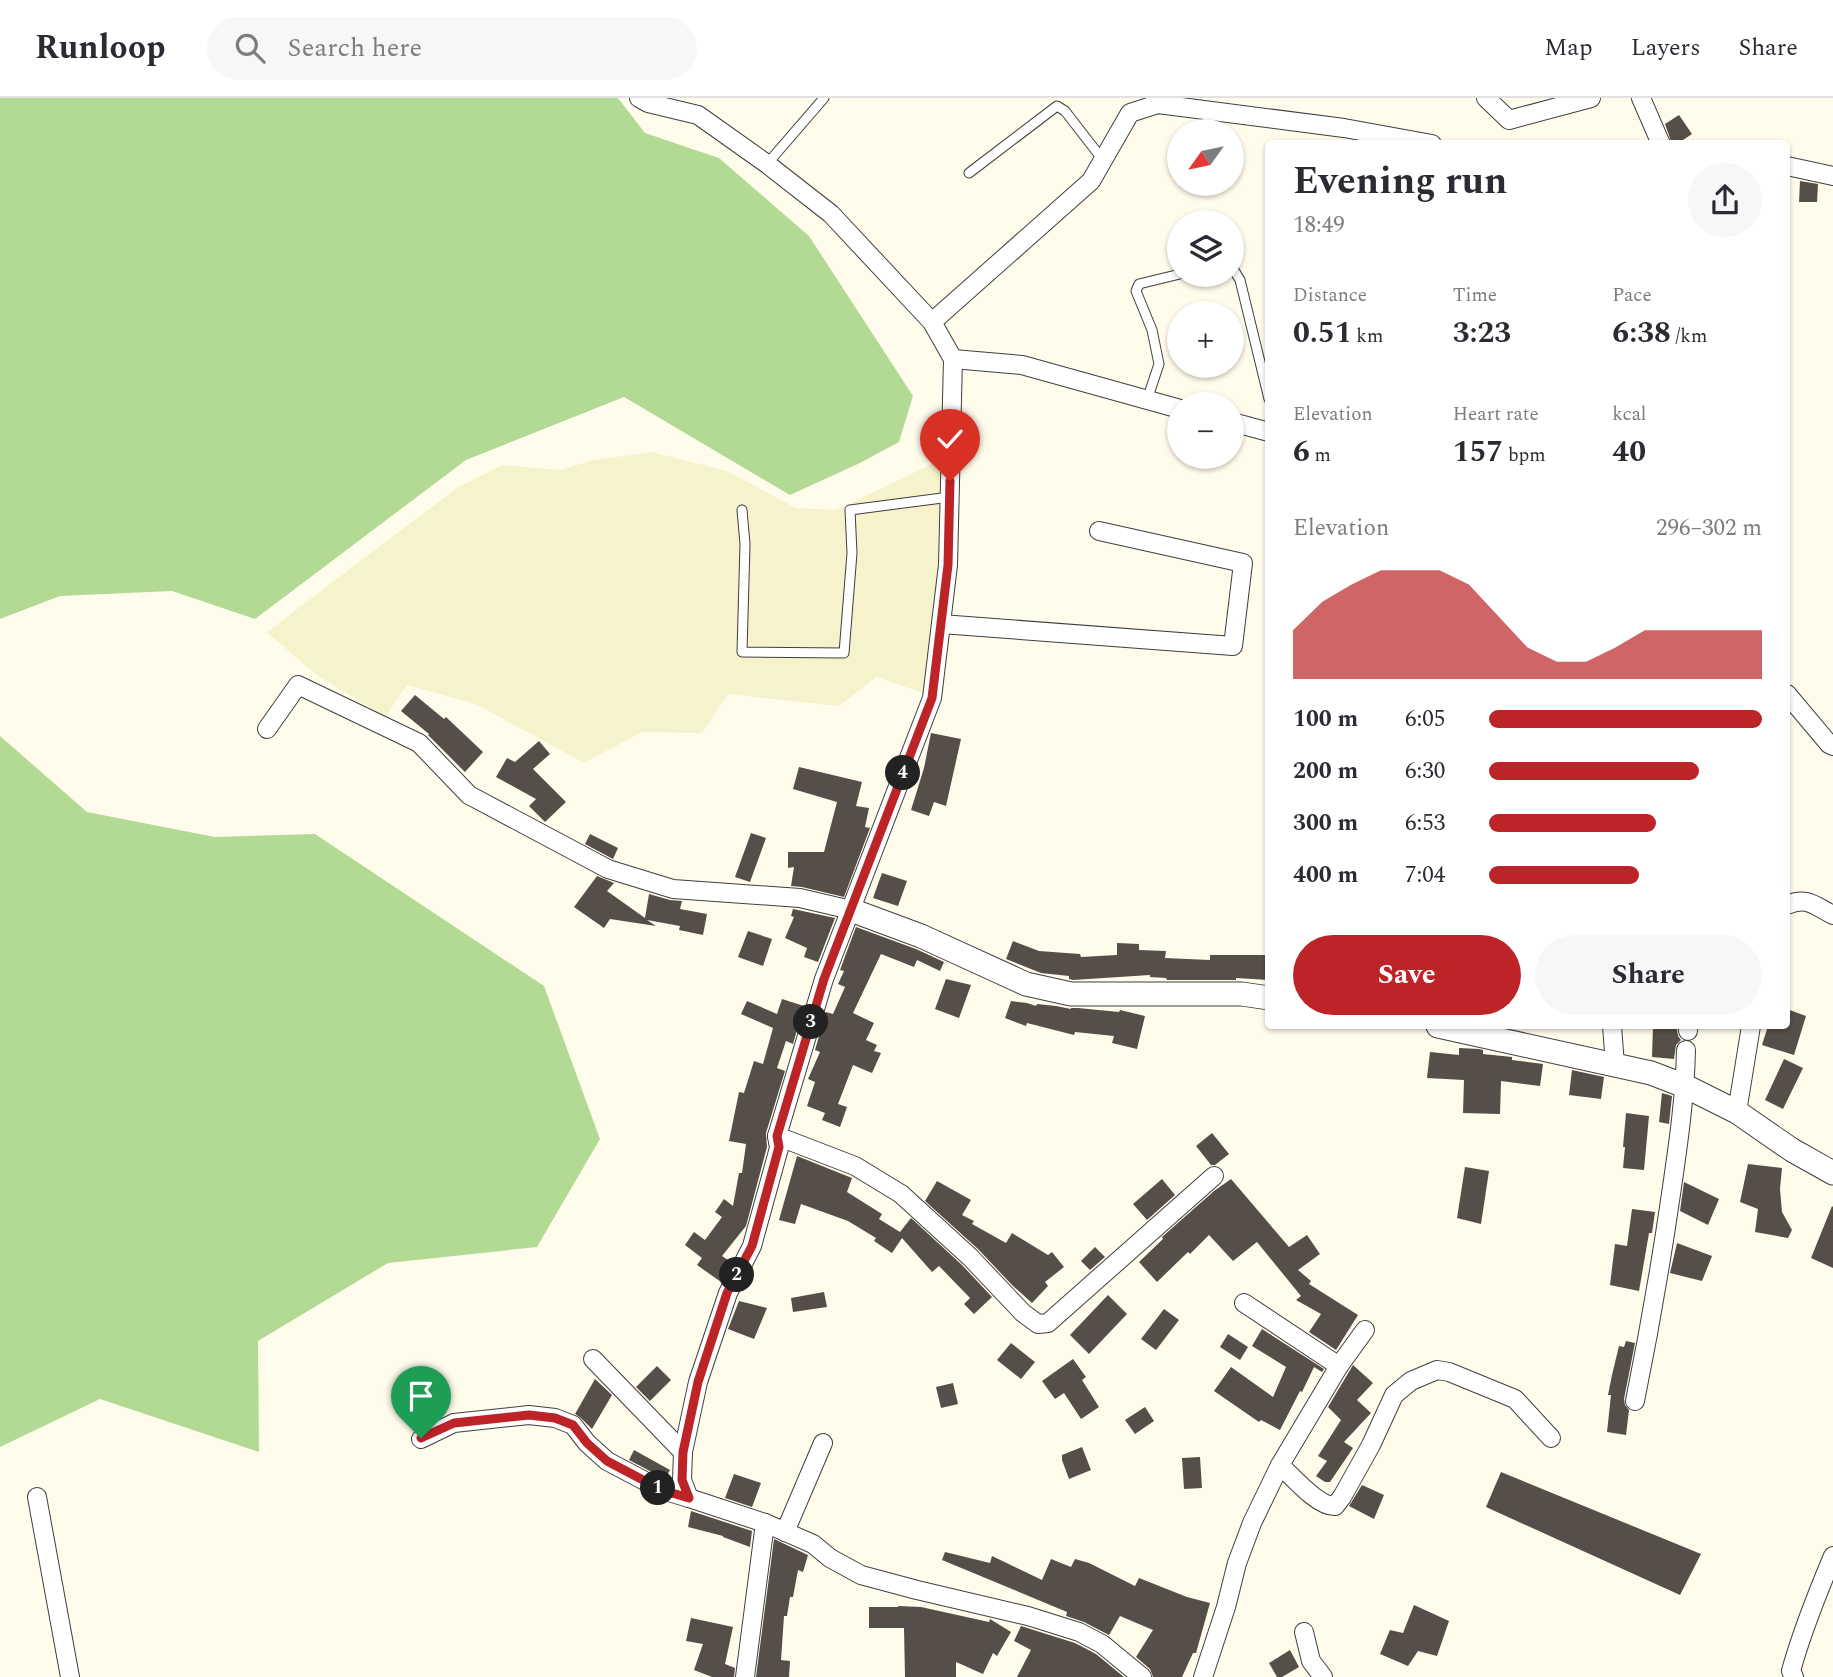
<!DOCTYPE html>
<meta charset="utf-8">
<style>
:root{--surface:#fff;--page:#f7f7f7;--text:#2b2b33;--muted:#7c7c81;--line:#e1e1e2;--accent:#bd2428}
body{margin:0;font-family:Spectral,serif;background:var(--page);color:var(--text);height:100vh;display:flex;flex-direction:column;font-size:26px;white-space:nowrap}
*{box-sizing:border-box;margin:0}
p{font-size:23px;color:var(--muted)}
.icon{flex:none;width:38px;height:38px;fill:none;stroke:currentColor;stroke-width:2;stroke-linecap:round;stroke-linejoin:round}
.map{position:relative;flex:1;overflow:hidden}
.side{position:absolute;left:1265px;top:42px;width:525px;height:889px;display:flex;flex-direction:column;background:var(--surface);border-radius:7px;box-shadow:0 2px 5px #0004}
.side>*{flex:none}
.needle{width:46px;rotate:237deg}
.buttons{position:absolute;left:1167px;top:21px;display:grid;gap:14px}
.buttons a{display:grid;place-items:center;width:77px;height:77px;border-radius:50%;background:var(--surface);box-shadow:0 2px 5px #0004;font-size:35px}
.pin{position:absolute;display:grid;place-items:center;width:60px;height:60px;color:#fff;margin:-72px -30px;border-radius:50% 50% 50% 0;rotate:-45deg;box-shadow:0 0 7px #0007}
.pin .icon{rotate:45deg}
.km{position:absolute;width:35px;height:35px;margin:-18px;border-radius:50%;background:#222;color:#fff;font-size:19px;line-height:35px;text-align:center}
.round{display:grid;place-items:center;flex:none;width:74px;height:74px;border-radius:37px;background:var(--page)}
.overview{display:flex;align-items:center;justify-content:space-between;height:119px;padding:0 28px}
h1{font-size:38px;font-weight:700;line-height:52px}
.figures{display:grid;grid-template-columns:repeat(3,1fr);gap:10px;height:119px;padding:7px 28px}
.figures div{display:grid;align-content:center}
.figures b{font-size:30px;font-weight:700}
.figures small{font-size:19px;font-weight:400}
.figures p{font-size:19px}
.chart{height:196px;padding:14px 28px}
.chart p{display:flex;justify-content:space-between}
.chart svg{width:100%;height:126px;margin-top:7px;fill:var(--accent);opacity:.7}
.primary-button{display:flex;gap:14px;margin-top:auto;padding:14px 28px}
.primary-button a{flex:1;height:80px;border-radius:42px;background:var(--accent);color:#fff;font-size:28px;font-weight:700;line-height:80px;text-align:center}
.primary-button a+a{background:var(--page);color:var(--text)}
ul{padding:0 28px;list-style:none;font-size:23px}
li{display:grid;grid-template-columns:112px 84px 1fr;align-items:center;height:52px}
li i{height:18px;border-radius:9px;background:var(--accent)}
header{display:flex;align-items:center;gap:42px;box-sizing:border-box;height:98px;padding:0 35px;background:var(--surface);border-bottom:2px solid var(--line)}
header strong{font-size:33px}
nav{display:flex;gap:38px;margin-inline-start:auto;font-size:24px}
.search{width:490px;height:63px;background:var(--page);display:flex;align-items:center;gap:18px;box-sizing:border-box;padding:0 24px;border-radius:38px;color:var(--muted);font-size:26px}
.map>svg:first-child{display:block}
.farmland{fill:#f5f2cc}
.forest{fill:#b3da95}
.building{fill:#554e49}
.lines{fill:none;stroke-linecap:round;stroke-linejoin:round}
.service-casing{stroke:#3f3f3f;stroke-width:11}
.minor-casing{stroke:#3f3f3f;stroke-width:20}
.tertiary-casing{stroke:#3f3f3f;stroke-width:25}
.service{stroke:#fff;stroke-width:9}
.minor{stroke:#fff;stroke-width:18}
.tertiary{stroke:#fff;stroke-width:23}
.route-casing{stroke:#fff;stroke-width:14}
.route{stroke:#bd2428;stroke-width:9}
</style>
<header>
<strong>Runloop</strong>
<div class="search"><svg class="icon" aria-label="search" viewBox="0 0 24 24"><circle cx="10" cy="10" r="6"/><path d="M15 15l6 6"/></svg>Search here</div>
<nav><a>Map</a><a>Layers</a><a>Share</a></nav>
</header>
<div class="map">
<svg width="1833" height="1579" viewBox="0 0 1833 1579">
<rect width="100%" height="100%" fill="#fffcec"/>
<path class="farmland" d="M 652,354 L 727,373 L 796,410 L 836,412 L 951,357 L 932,598 L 876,579 L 839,608 L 728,596 L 702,635 L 642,634 L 584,665 L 476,606 L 407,587 L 385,619 L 314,575 L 267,534 L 457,390 L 503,367 L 560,372 L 594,362 Z"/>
<g class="forest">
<path d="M 0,0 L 618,0 L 645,35 L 719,60 L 809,138 L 913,298 L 899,344 L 860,365 L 790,397 L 624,299 L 466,362 L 255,521 L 172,493 L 60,498 L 0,521 Z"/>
<path d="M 0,638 L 87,714 L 215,739 L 315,736 L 544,888 L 600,1041 L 537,1149 L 388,1165 L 258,1243 L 259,1354 L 100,1301 L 0,1349 Z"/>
</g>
<g class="building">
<path d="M 1679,17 L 1692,36 L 1677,46 L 1672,46 L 1665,26 Z"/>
<path d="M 1800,83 L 1818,86 L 1817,104 L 1799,104 Z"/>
<path d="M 415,597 L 444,621 L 446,619 L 483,654 L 465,674 L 428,637 L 429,636 L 401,613 Z"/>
<path d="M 931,635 L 961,641 L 946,708 L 934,704 L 929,718 L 911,712 L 924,670 Z"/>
<path d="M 539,643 L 550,656 L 533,671 L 566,704 L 545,724 L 529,708 L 536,701 L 496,679 L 507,660 L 515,664 Z"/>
<path d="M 799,669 L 862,684 L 856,708 L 869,710 L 865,729 L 870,730 L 844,799 L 802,789 L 791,788 L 794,769 L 788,770 L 788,754 L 824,754 L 837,704 L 793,691 Z"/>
<path d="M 751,735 L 766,740 L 750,784 L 735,779 Z"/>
<path d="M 590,736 L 618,750 L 613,761 L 585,746 Z"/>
<path d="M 882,775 L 907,783 L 898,808 L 873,800 Z"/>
<path d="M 597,778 L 614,785 L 607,793 L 645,820 L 649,796 L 670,802 L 682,803 L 680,811 L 707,816 L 703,837 L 679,832 L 680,828 L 647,822 L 656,828 L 610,821 L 604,830 L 574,809 Z"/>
<path d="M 793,811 L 835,820 L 818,864 L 804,859 L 807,850 L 785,840 L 794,819 L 791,818 Z"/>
<path d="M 856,829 L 916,851 L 944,864 L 940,873 L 917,862 L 914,869 L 881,856 L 853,915 L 874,925 L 866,942 L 877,947 L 874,953 L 881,955 L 872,975 L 853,967 L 838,1006 L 847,1009 L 840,1029 L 822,1022 L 825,1015 L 807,1008 L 815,984 L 808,981 L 820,954 L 815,952 L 826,914 L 833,916 L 845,889 L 838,886 L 844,873 L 840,872 Z"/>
<path d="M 748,833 L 772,841 L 763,868 L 738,859 Z"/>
<path d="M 1013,843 L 1039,853 L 1080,856 L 1081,859 L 1117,857 L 1117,845 L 1139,846 L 1139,852 L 1166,853 L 1165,860 L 1210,862 L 1210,857 L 1269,857 L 1269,882 L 1236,880 L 1236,882 L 1167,882 L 1166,880 L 1150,879 L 1150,877 L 1073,882 L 1069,881 L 1069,878 L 1041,875 L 1006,861 Z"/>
<path d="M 946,881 L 971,887 L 959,920 L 935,911 Z"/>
<path d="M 782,901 L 804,908 L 793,946 L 786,943 L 777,970 L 785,973 L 766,1035 L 767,1049 L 746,1128 L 722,1158 L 731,1164 L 721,1184 L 697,1167 L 702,1160 L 685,1147 L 694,1134 L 705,1142 L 722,1119 L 715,1114 L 724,1101 L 733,1108 L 739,1075 L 742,1075 L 746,1046 L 729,1043 L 739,994 L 744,995 L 754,963 L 763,966 L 773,930 L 741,916 L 747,903 L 777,916 Z"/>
<path d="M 1011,903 L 1027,905 L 1036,908 L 1037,906 L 1056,908 L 1071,911 L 1071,910 L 1078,910 L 1119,914 L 1120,912 L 1145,918 L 1137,951 L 1112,945 L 1114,938 L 1075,934 L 1074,937 L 1027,925 L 1026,928 L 1005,920 Z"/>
<path d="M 1787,911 L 1806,918 L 1794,957 L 1762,947 L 1768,928 L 1787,928 Z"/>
<path d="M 1653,928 L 1672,928 L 1672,930 L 1677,931 L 1678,938 L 1681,942 L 1676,947 L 1674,961 L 1652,959 Z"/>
<path d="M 1459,950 L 1479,951 L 1483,952 L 1483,956 L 1512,959 L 1512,962 L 1543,966 L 1540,988 L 1501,983 L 1500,1016 L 1463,1015 L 1464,982 L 1427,980 L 1430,954 L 1459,957 Z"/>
<path d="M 1784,961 L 1803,970 L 1783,1011 L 1765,1002 Z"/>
<path d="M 1572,972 L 1604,979 L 1601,1001 L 1569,997 Z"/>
<path d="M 1662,995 L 1672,998 L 1669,1026 L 1659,1024 Z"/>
<path d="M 1626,1015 L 1649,1018 L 1644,1072 L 1623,1070 L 1625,1049 L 1623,1049 Z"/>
<path d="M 1212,1035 L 1229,1056 L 1215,1067 L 1211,1067 L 1196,1048 Z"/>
<path d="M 797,1058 L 852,1080 L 847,1094 L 882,1116 L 879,1121 L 900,1134 L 911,1120 L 962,1167 L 992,1199 L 974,1216 L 964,1206 L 970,1200 L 939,1168 L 932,1174 L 902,1140 L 892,1155 L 874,1143 L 876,1140 L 848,1123 L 801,1106 L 795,1126 L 779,1122 Z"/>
<path d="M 1748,1066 L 1782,1070 L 1780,1091 L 1782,1114 L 1792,1132 L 1788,1140 L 1755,1134 L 1758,1111 L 1740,1104 Z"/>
<path d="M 1465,1069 L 1489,1073 L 1481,1126 L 1457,1120 Z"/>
<path d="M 1162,1081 L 1175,1097 L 1147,1122 L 1133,1106 Z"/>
<path d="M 1231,1081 L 1289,1149 L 1307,1137 L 1320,1156 L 1298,1172 L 1311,1183 L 1309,1186 L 1358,1217 L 1336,1252 L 1309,1234 L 1321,1216 L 1296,1202 L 1301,1198 L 1257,1144 L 1233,1163 L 1209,1137 L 1190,1156 L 1188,1154 L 1157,1184 L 1139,1164 L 1163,1141 L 1162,1139 L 1214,1093 Z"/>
<path d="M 937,1083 L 971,1102 L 962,1117 L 974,1123 L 972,1126 L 1006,1145 L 1012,1135 L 1048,1157 L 1052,1154 L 1064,1169 L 1045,1184 L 1048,1188 L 1032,1205 L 1012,1187 L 978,1151 L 925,1103 Z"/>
<path d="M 1684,1084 L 1719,1101 L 1708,1127 L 1680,1113 Z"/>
<path d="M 1832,1108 L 1833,1109 L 1833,1170 L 1811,1160 Z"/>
<path d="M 1632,1111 L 1655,1114 L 1652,1135 L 1649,1135 L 1639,1193 L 1610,1187 L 1615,1146 L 1627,1148 Z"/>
<path d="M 1677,1145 L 1712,1158 L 1702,1183 L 1670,1175 Z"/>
<path d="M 1095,1149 L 1105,1159 L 1090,1172 L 1081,1163 Z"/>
<path d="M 824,1194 L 827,1209 L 793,1214 L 791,1200 Z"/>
<path d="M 1108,1197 L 1127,1216 L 1089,1256 L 1070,1237 Z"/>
<path d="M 739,1203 L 767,1210 L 754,1241 L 728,1231 Z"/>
<path d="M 1164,1211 L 1179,1222 L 1156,1252 L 1141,1241 Z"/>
<path d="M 1262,1231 L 1324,1271 L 1322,1274 L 1314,1269 L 1302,1294 L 1300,1293 L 1280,1332 L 1261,1322 L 1259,1324 L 1214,1293 L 1231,1269 L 1273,1299 L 1286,1269 L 1252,1248 Z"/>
<path d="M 1228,1236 L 1248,1249 L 1240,1262 L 1220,1249 Z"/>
<path d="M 1626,1243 L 1635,1245 L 1624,1301 L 1625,1307 L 1629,1312 L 1626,1337 L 1607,1334 L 1611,1297 L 1608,1297 L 1612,1277 L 1619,1248 L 1624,1249 Z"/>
<path d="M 1011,1245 L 1035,1264 L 1021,1281 L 997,1262 Z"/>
<path d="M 1073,1261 L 1086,1279 L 1082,1282 L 1099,1309 L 1081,1321 L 1064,1295 L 1055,1301 L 1042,1283 Z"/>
<path d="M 1353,1267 L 1373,1285 L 1357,1302 L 1371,1315 L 1344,1344 L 1353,1350 L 1330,1384 L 1325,1384 L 1316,1378 L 1327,1363 L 1318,1358 L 1341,1322 L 1328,1309 Z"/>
<path d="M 657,1268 L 671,1282 L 650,1303 L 636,1289 Z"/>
<path d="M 595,1281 L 612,1297 L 592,1331 L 581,1320 L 575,1316 Z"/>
<path d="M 953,1285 L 958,1306 L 941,1310 L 936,1289 Z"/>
<path d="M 1145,1309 L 1154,1323 L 1135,1336 L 1125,1322 Z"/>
<path d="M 1082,1349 L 1091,1372 L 1069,1381 L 1062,1362 L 1062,1357 Z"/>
<path d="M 634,1352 L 670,1372 L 665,1381 L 629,1362 Z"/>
<path d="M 1200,1359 L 1202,1390 L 1184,1391 L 1182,1360 Z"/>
<path d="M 1501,1374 L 1701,1456 L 1680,1497 L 1486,1409 Z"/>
<path d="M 734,1376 L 761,1385 L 752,1409 L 725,1400 Z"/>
<path d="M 1362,1387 L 1384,1397 L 1374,1421 L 1349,1408 Z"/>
<path d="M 691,1413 L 752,1433 L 750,1449 L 723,1439 L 723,1438 L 688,1429 Z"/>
<path d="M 774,1441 L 808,1457 L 803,1474 L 798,1472 L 793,1499 L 790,1499 L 787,1518 L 784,1518 L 781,1562 L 790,1563 L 789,1579 L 756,1579 Z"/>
<path d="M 945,1454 L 990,1465 L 992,1458 L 1042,1482 L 1051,1461 L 1071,1469 L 1075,1461 L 1089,1465 L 1135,1488 L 1139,1480 L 1187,1499 L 1210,1505 L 1196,1555 L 1193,1555 L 1182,1579 L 1153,1579 L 1150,1571 L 1136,1559 L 1153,1532 L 1120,1518 L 1109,1537 L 1084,1524 L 1066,1518 L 1067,1514 L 942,1462 Z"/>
<path d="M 1414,1507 L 1449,1523 L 1437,1558 L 1418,1553 L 1408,1568 L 1380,1556 L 1390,1532 L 1403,1535 Z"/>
<path d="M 898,1508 L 921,1509 L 989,1524 L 990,1521 L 1011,1534 L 997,1558 L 993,1555 L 983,1576 L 956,1564 L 956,1579 L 905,1579 L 904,1530 L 869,1530 L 869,1509 L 898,1509 Z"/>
<path d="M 691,1520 L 733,1529 L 725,1566 L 735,1570 L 734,1579 L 712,1579 L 694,1572 L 703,1546 L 686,1543 Z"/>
<path d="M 1021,1528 L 1075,1545 L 1096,1556 L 1124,1579 L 1017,1579 L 1031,1552 L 1014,1543 Z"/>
<path d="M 1290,1552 L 1299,1569 L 1282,1579 L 1277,1579 L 1269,1565 Z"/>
</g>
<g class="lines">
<g class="service-casing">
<g id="service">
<path d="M 767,66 L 824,0"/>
<path d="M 969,75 L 1057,8 L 1065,13 L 1103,62"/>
<path d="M 1232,169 L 1240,182 L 1269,301"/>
<path d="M 1147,302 L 1159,266 L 1152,232 L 1136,193 L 1139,186 L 1180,176"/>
<path d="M 742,412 L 745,446 L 742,554 L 844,555 L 852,455 L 850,412 L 950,399"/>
</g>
</g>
<g class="minor-casing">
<g id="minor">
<path d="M 639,0 L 648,5 L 698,17 L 767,66 L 831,116 L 932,224 L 953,261 L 948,467 L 932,600 L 824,881 L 777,1038 L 779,1050 L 752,1148 L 728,1195 L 698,1284 L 683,1354 L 682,1382 L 689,1400 L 765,1425"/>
<path d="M 1486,0 L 1509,22 L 1591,0"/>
<path d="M 1641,0 L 1661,46"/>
<path d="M 1787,68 L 1833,78"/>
<path d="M 932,224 L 1091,83 L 1130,15 L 1158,6 L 1344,30 L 1432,46"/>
<path d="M 953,261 L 1022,267 L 1180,311"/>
<path d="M 1232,324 L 1269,334"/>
<path d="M 941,526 L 1233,548 L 1243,465 L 1099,433"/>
<path d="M 1787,596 L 1829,646 L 1833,648"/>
<path d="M 267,631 L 298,587 L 419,645 L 469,697 L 608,771 L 673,791 L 800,800 L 851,812"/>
<path d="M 1787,807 C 1807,798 1815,808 1833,817"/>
<path d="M 1612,928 L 1615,967"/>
<path d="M 1688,933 L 1688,928"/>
<path d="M 1737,1014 L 1751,928"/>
<path d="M 777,1038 L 855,1068 L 901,1096 L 970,1159 L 1023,1215 L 1038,1226 L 1048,1225 L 1214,1078"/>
<path d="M 593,1261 L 683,1354"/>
<path d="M 1339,1268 L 1365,1232"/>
<path d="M 1635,1303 C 1649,1234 1661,1165 1671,1096 C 1678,1048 1685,1000 1686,952"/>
<path d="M 421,1341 L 454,1325 L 529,1317 L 555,1320 L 573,1327 L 587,1345 L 607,1363 L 662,1392 L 689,1400"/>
<path d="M 1280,1367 C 1293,1379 1318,1409 1335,1408 L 1342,1399 L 1371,1347 L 1394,1297 L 1411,1283 L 1437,1272 L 1449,1274 L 1515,1301 L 1551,1340"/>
<path d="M 37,1399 L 70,1579"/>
<path d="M 785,1434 L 823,1345"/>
<path d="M 1304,1534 L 1311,1563 L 1323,1579"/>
<path d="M 745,1579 L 765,1425 L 813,1446 L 830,1460 L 861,1477 L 917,1492 L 1028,1518 L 1079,1534 L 1102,1546 L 1142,1579"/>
<path d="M 1203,1579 L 1226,1509 L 1237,1465 L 1252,1425 L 1280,1367 L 1339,1268 L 1244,1205"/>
<path d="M 1794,1579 L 1791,1573 C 1802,1533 1817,1496 1833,1458"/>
</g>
</g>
<g class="tertiary-casing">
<g id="tertiary">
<path d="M 851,812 L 921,838 L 1026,886 L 1071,896 L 1242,896 L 1269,900"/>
<path d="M 1438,928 L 1651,975 L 1685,988 L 1737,1014 L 1792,1052 L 1833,1075"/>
</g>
</g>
<use href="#service" class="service"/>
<use href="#minor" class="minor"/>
<use href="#tertiary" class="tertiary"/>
</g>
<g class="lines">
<g class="route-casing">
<path id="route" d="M 421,1340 L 454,1325 L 529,1317 L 555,1320 L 573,1327 L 587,1345 L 607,1363 L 662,1392 L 689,1400 L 682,1382 L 683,1354 L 698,1284 L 727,1195 L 752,1148 L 779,1049 L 777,1038 L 824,881 L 932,600 L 948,467 L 950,383"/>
</g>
<use href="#route" class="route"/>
</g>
</svg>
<div class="buttons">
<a><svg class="needle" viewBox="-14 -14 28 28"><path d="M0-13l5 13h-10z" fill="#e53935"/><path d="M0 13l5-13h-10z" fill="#7c7c81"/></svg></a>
<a><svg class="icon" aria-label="layers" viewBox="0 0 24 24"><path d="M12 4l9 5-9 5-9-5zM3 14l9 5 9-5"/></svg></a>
<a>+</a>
<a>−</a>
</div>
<div class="pin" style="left:421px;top:1340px;background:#1e9e55"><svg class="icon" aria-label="arrive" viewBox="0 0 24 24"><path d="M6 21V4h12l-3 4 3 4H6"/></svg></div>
<div class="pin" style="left:950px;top:383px;background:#d93025"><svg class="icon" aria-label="check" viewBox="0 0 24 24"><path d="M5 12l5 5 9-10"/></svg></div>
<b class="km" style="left:658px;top:1390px">1</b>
<b class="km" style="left:737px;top:1177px">2</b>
<b class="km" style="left:811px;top:924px">3</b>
<b class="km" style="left:903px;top:675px">4</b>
<section class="side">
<div class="overview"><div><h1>Evening run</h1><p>18:49</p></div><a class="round"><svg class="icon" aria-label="share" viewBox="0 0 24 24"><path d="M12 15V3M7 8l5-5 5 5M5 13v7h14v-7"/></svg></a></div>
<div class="figures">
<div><p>Distance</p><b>0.51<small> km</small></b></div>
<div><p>Time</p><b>3:23</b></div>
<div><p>Pace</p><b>6:38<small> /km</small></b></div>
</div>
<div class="figures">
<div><p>Elevation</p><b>6<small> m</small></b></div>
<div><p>Heart rate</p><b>157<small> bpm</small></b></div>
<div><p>kcal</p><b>40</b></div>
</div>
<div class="chart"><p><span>Elevation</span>296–302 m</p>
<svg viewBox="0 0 160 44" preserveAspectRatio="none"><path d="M0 44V27L10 17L20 11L30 6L40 6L50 6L60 11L70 22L80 33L90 38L100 38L110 33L120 27L130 27L140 27L150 27L160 27V44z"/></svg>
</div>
<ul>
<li><b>100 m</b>6:05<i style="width:100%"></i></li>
<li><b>200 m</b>6:30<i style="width:77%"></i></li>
<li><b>300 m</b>6:53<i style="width:61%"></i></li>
<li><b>400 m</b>7:04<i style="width:55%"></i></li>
</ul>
<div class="primary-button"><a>Save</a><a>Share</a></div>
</section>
</div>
